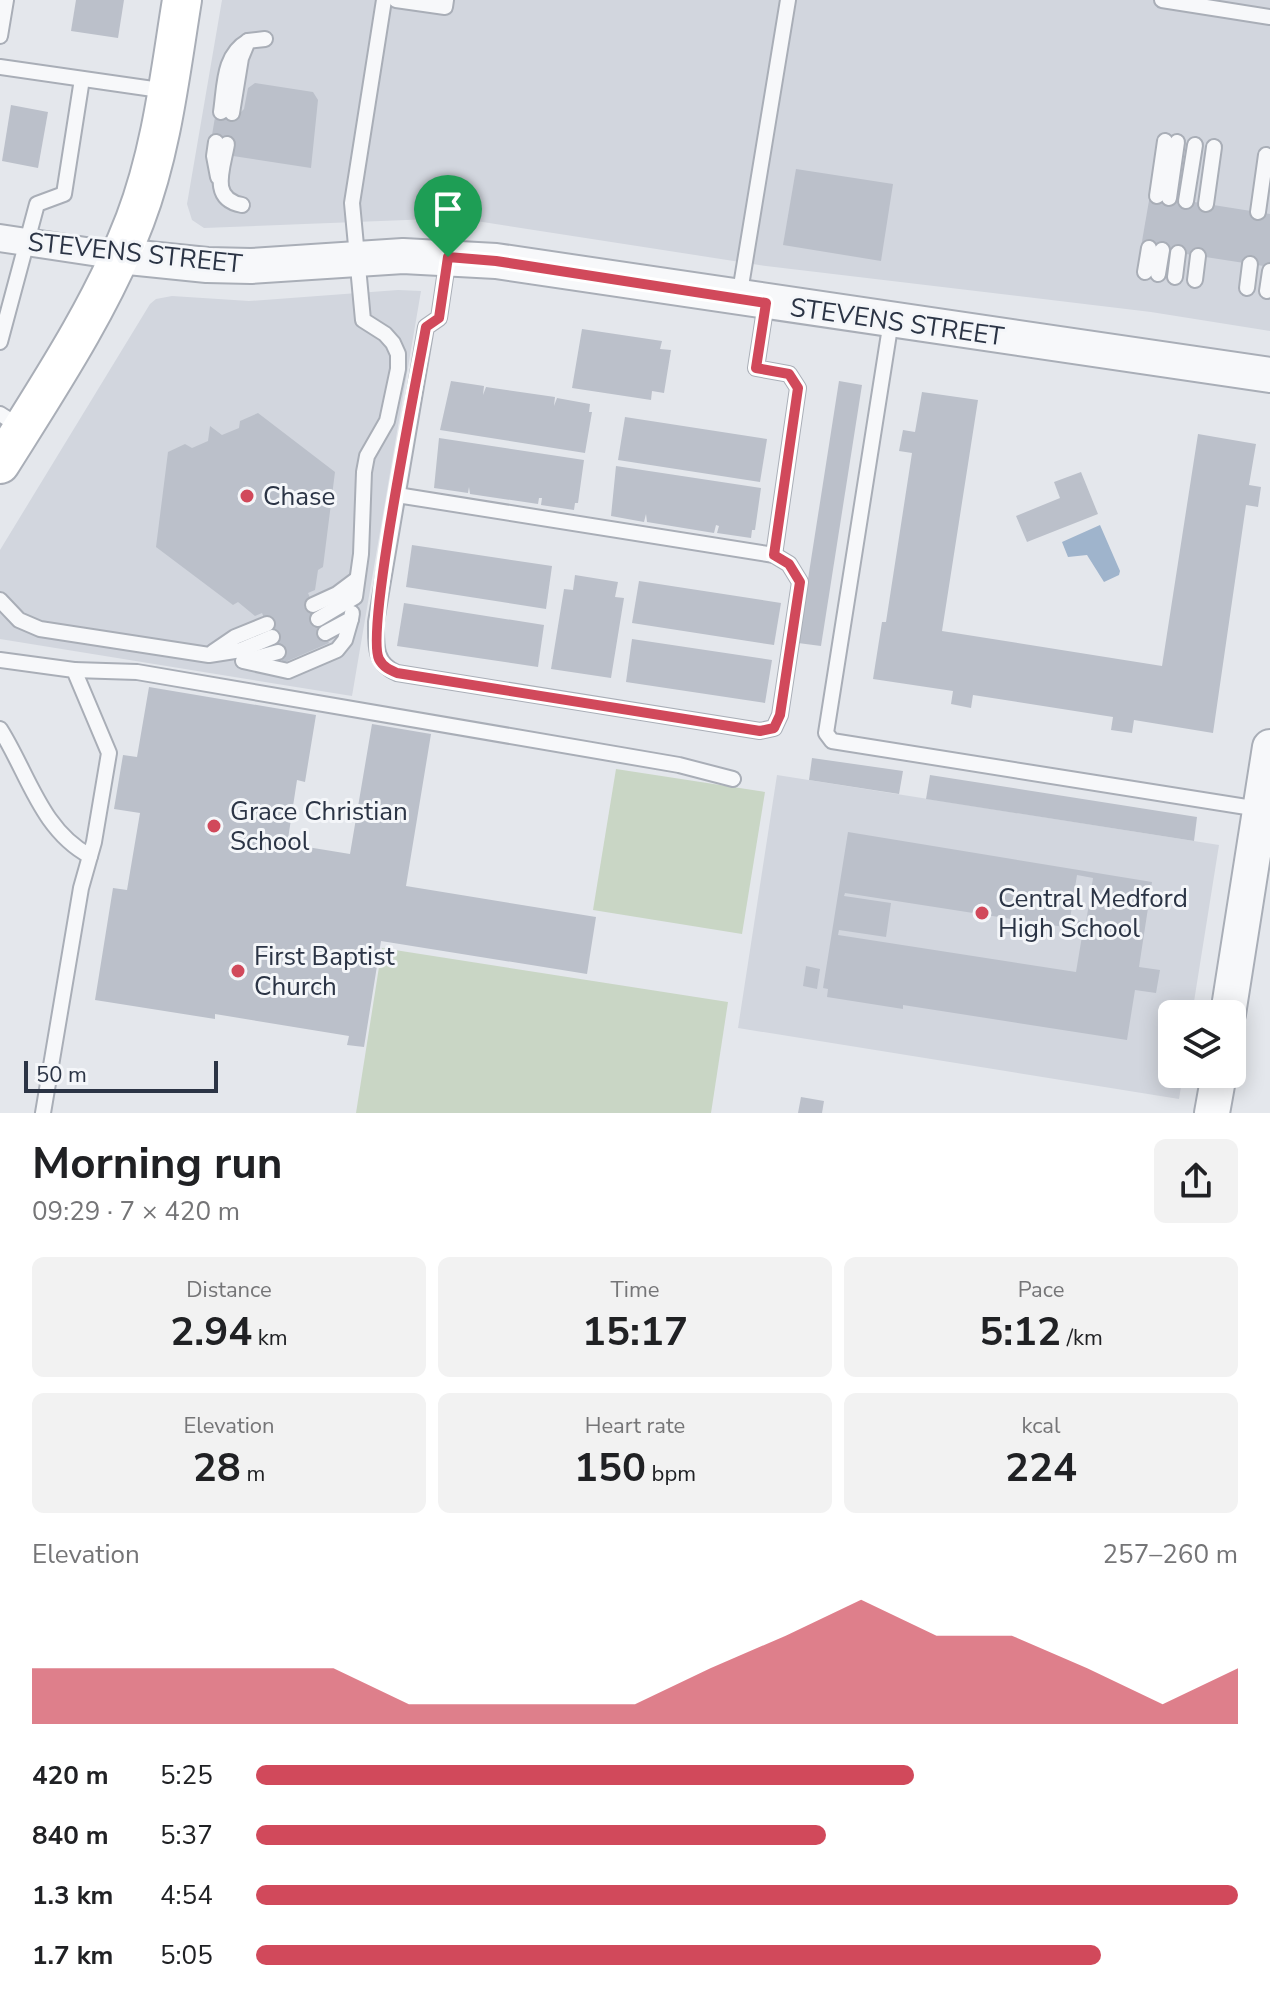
<!DOCTYPE html>
<meta charset="utf-8">
<style>
:root{--surface:#fff;--page:#f2f2f2;--text:#202124;--muted:#757577;--accent:#d1495b}
body{margin:0;font-family:"Nunito Sans",sans-serif;background:var(--page);color:var(--text);height:100vh;display:flex;flex-direction:column;font-size:30px;white-space:nowrap}
*{box-sizing:border-box;margin:0}
p{font-size:26px;color:var(--muted)}
.icon{flex:none;width:44px;height:44px;fill:none;stroke:currentColor;stroke-width:2;stroke-linecap:round;stroke-linejoin:round}
.map{position:relative;height:1113px;overflow:hidden}
.details{display:flex;flex-direction:column;background:var(--surface);flex:1}
.details>*{flex:none}
.controls{position:absolute;left:1158px;top:1000px;display:grid;gap:16px}
.controls a{display:grid;place-items:center;width:88px;height:88px;border-radius:12px;background:var(--surface);box-shadow:0 4px 20px #0003;font-size:40px}
.scale{position:absolute;left:24px;bottom:20px;width:194px;box-sizing:border-box;padding-left:8px;border:4px solid #2b3445;border-top:0;font-size:22px;line-height:28px;white-space:nowrap;color:#2b3445;-webkit-text-stroke:6px #f4f6f9;paint-order:stroke}
.pin{position:absolute;display:grid;place-items:center;width:68px;height:68px;color:#fff;margin:-82px -34px;border-radius:50% 50% 50% 0;rotate:-45deg;box-shadow:0 0 8px #0007}
.pin .icon{rotate:45deg}
.round{display:grid;place-items:center;flex:none;width:84px;height:84px;border-radius:12px;background:var(--page)}
.headline{display:flex;align-items:center;justify-content:space-between;height:136px;padding:0 32px}
h1{font-size:44px;font-weight:700;line-height:60px}
.figures{display:grid;grid-template-columns:repeat(3,1fr);gap:12px;height:136px;padding:8px 32px}
.figures div{display:grid;align-content:center;border-radius:12px;background:var(--page);text-align:center}
.figures b{font-size:40px;font-weight:700}
.figures small{font-size:22px;font-weight:400}
.figures p{font-size:22px}
.chart{height:224px;padding:16px 32px}
.chart p{display:flex;justify-content:space-between}
.chart svg{width:100%;height:144px;margin-top:8px;fill:var(--accent);opacity:.7}
ul{padding:0 32px;list-style:none;font-size:26px}
li{display:grid;grid-template-columns:128px 96px 1fr;align-items:center;height:60px}
li i{height:20px;border-radius:10px;background:var(--accent)}
.map>svg:first-child{display:block}
.built{fill:#d2d6de}
.green{fill:#c9d6c5}
.water{fill:#9fb4cc}
.building{fill:#bbc0ca;fill-rule:evenodd}
.lines{fill:none;stroke-linecap:round;stroke-linejoin:round}
.service-casing{stroke:#a9aeb7;stroke-width:18}
.minor-casing{stroke:#a9aeb7;stroke-width:30}
.tertiary-casing{stroke:#a9aeb7;stroke-width:38}
.secondary-casing{stroke:#a9aeb7;stroke-width:42}
.service{stroke:#f7f8fa;stroke-width:14}
.minor{stroke:#f7f8fa;stroke-width:26}
.tertiary{stroke:#f7f8fa;stroke-width:34}
.secondary{stroke:#fff;stroke-width:38}
.route-casing{stroke:#fff;stroke-width:16}
.route{stroke:#d1495b;stroke-width:10}
.poi-dot{fill:#d1495b;stroke:#f4f6f9;stroke-width:3}
.labels{text-anchor:middle;dominant-baseline:central;stroke-width:6;stroke-linejoin:round;paint-order:stroke}
.street-label{font-size:26px;fill:#2b3445;stroke:#f4f6f9}
.poi-label{font-size:26px;fill:#2b3445;stroke:#f4f6f9;text-anchor:start}
</style>
<div class="map">
<svg width="1270" height="1113" viewBox="0 0 1270 1113">
<rect width="100%" height="100%" fill="#e4e7ec"/>
<g class="built">
<path d="M 222,0 L 1270,0 L 1270,331 L 1151,312 L 766,266 L 457,218 L 204,228 L 192,220 L 187,204 Z"/>
<path d="M 398,290 L 421,291 L 352,696 L 0,639 L 0,550 L 150,304 L 156,299 L 172,296 L 249,301 Z"/>
<path d="M 777,775 L 1219,845 L 1192,1014 L 1172,1014 L 1172,1074 L 1183,1074 L 1179,1099 L 738,1028 Z"/>
</g>
<g class="green">
<path d="M 616,769 L 765,792 L 742,934 L 593,910 Z"/>
<path d="M 382,948 L 728,1002 L 711,1113 L 356,1113 Z"/>
</g>
<path class="water" d="M 1100,525 L 1120,571 L 1119,575 L 1104,582 L 1087,555 L 1068,557 L 1062,542 Z"/>
<g class="building">
<path d="M 76,0 L 124,0 L 118,38 L 71,31 Z"/>
<path d="M 255,83 L 313,92 L 318,100 L 311,168 L 233,156 L 235,145 L 211,141 L 216,111 L 239,114 L 244,109 L 248,88 Z"/>
<path d="M 11,105 L 48,112 L 38,168 L 2,161 Z"/>
<path d="M 796,169 L 893,184 L 881,261 L 783,245 Z"/>
<path d="M 1150,195 L 1270,214 L 1270,267 L 1141,247 Z"/>
<path d="M 582,329 L 662,341 L 660,349 L 671,350 L 664,393 L 652,391 L 651,400 L 572,388 Z"/>
<path d="M 451,381 L 484,386 L 483,395 L 486,387 L 555,397 L 554,406 L 557,398 L 590,404 L 589,412 L 592,412 L 585,453 L 440,430 Z"/>
<path d="M 839,381 L 862,385 L 821,646 L 798,643 Z"/>
<path d="M 922,392 L 978,400 L 942,631 L 1162,666 L 1198,434 L 1256,444 L 1249,485 L 1261,487 L 1258,507 L 1246,505 L 1213,733 L 1134,720 L 1132,733 L 1111,730 L 1113,717 L 973,695 L 971,708 L 951,704 L 953,691 L 873,679 L 882,622 L 886,622 L 912,453 L 899,451 L 903,430 L 915,432 Z"/>
<path d="M 258,413 L 335,472 L 323,567 L 318,570 L 315,590 L 308,593 L 329,643 L 283,663 L 262,613 L 255,616 L 238,602 L 233,605 L 156,547 L 168,452 L 185,444 L 192,448 L 208,441 L 210,426 L 222,435 L 239,428 L 240,421 Z"/>
<path d="M 625,417 L 767,439 L 760,482 L 618,460 Z"/>
<path d="M 439,438 L 584,460 L 578,503 L 575,503 L 574,510 L 541,505 L 542,498 L 539,498 L 538,504 L 470,494 L 469,487 L 468,493 L 434,488 Z"/>
<path d="M 616,466 L 761,488 L 755,530 L 752,530 L 751,538 L 717,533 L 719,526 L 716,525 L 714,533 L 647,522 L 646,514 L 644,522 L 611,516 Z"/>
<path d="M 1081,472 L 1098,514 L 1027,542 L 1016,516 L 1060,498 L 1054,482 Z"/>
<path d="M 412,545 L 552,566 L 546,609 L 406,587 Z"/>
<path d="M 575,575 L 618,582 L 615,597 L 624,598 L 611,678 L 551,669 L 564,589 L 573,590 Z"/>
<path d="M 639,581 L 781,603 L 774,645 L 632,623 Z"/>
<path d="M 404,603 L 544,625 L 538,667 L 397,646 Z"/>
<path d="M 632,639 L 772,660 L 765,703 L 626,682 Z"/>
<path d="M 149,687 L 316,715 L 305,782 L 297,780 L 288,839 L 296,840 L 295,845 L 350,854 L 372,724 L 431,734 L 406,886 L 596,917 L 587,974 L 381,941 L 364,1047 L 347,1045 L 349,1036 L 215,1014 L 215,1019 L 95,1000 L 113,888 L 127,890 L 140,813 L 114,809 L 123,755 L 137,757 Z"/>
<path d="M 812,758 L 903,771 L 899,794 L 809,780 Z"/>
<path d="M 930,775 L 1197,817 L 1194,841 L 926,799 Z"/>
<path d="M 848,832 L 1152,882 L 1139,967 L 1160,970 L 1156,993 L 1135,990 L 1127,1040 L 903,1005 L 903,1009 L 827,997 L 828,989 L 823,988 ZM 1077,875 L 1093,878 L 1086,922 L 1070,919 ZM 845,893 L 1083,930 L 1076,972 L 838,935 L 839,930 L 886,937 L 891,903 L 844,896 Z"/>
<path d="M 806,966 L 820,969 L 817,989 L 803,986 Z"/>
<path d="M 801,1097 L 824,1101 L 822,1113 L 798,1113 Z"/>
</g>
<g class="lines">
<g class="service-casing">
<g id="service">
<path d="M 396,0 L 445,7 L 446,0"/>
<path d="M 1162,0 L 1270,17"/>
<path d="M 0,36 L 6,0"/>
<path d="M 0,67 L 167,91"/>
<path d="M 221,112 C 225,85 223,55 248,41"/>
<path d="M 232,113 L 241,58 L 248,41 L 265,39"/>
<path d="M 216,142 L 214,156 L 218,177"/>
<path d="M 227,144 C 223,168 209,199 242,205"/>
<path d="M 1157,196 L 1165,141"/>
<path d="M 1169,198 L 1177,142"/>
<path d="M 1186,201 L 1195,145"/>
<path d="M 1206,204 L 1214,147"/>
<path d="M 1258,212 L 1266,155"/>
<path d="M 448,257 L 439,318 L 426,327 L 376,622 C 376,645 374,663 397,673 L 760,731 L 774,728 L 780,715 L 800,582 L 789,564 L 774,555"/>
<path d="M 1145,272 L 1149,248"/>
<path d="M 1158,274 L 1162,250"/>
<path d="M 1175,277 L 1178,253"/>
<path d="M 1195,280 L 1198,256"/>
<path d="M 1247,288 L 1250,264"/>
<path d="M 1267,291 L 1270,271"/>
<path d="M 739,298 L 788,0"/>
<path d="M 891,321 L 826,733 L 832,741 L 1259,809"/>
<path d="M 0,342 L 37,204 L 64,194 L 82,79"/>
<path d="M 0,414 L 22,428"/>
<path d="M 397,495 L 774,555 L 798,388 L 789,374 L 756,368 L 766,303"/>
<path d="M 0,600 L 19,620 L 40,629 L 209,655 L 241,650 L 272,637"/>
<path d="M 313,605 L 337,594 L 357,579"/>
<path d="M 318,619 L 355,597 L 361,554 L 364,472 L 367,456 L 387,421 L 398,369 L 398,354 L 393,343 L 385,334 L 363,320 L 352,203 L 384,0"/>
<path d="M 325,633 L 351,619 L 352,613"/>
<path d="M 213,652 L 235,637 L 267,624"/>
<path d="M 0,660 L 74,670 L 109,753 L 94,842 L 81,888 L 43,1113"/>
<path d="M 243,661 L 288,671 L 337,650 L 345,640 L 351,619"/>
<path d="M 245,661 L 278,652"/>
<path d="M 74,670 L 137,672 L 679,765 L 733,779"/>
<path d="M 0,729 C 28,773 41,830 90,856"/>
</g>
</g>
<g class="minor-casing">
<path id="minor" d="M 0,238 L 119,256"/>
</g>
<g class="tertiary-casing">
<g id="tertiary">
<path d="M 119,256 L 207,265 L 251,266 L 403,256 L 496,261 L 1270,375"/>
<path d="M 1228,1014 L 1270,747"/>
<path d="M 1212,1113 L 1219,1074"/>
</g>
</g>
<g class="secondary-casing">
<path id="secondary" d="M 0,464 C 49,386 102,306 135,220 C 162,149 170,74 182,0"/>
</g>
<use href="#service" class="service"/>
<use href="#minor" class="minor"/>
<use href="#tertiary" class="tertiary"/>
<use href="#secondary" class="secondary"/>
</g>
<g class="lines">
<g class="route-casing">
<path id="route" d="M 448,257 L 496,261 L 766,303 L 756,368 L 789,374 L 798,388 L 774,555 L 789,564 L 800,582 L 780,715 L 774,728 L 760,731 L 397,673 C 390,670 383,667 379,659 C 365,631 418,374 426,327 L 439,318 Z"/>
</g>
<use href="#route" class="route"/>
</g>
<g class="poi-dot">
<circle cx="247" cy="496" r="8"/>
<circle cx="214" cy="826" r="8"/>
<circle cx="982" cy="913" r="8"/>
<circle cx="238" cy="971" r="8"/>
</g>
<g class="labels">
<g class="street-label">
<text transform="translate(135 253) rotate(6)">STEVENS STREET</text>
<text transform="translate(897 322) rotate(8)">STEVENS STREET</text>
</g>
<g class="poi-label">
<text x="263" y="496">Chase</text>
<text x="230" y="811">Grace Christian<tspan x="230" dy="30">School</tspan></text>
<text x="998" y="898">Central Medford<tspan x="998" dy="30">High School</tspan></text>
<text x="254" y="956">First Baptist<tspan x="254" dy="30">Church</tspan></text>
</g>
</g>
</svg>
<div class="controls">
<a><svg class="icon" aria-label="layers" viewBox="0 0 24 24"><path d="M12 4l9 5-9 5-9-5zM3 14l9 5 9-5"/></svg></a>
</div>
<div class="scale">50 m</div>
<div class="pin" style="left:448px;top:257px;background:#1e9e55"><svg class="icon" aria-label="arrive" viewBox="0 0 24 24"><path d="M6 21V4h12l-3 4 3 4H6"/></svg></div>
</div>
<section class="details">
<div class="headline"><div><h1>Morning run</h1><p>09:29 · 7 × 420 m</p></div><a class="round"><svg class="icon" aria-label="share" viewBox="0 0 24 24"><path d="M12 15V3M7 8l5-5 5 5M5 13v7h14v-7"/></svg></a></div>
<div class="figures">
<div><p>Distance</p><b>2.94<small> km</small></b></div>
<div><p>Time</p><b>15:17</b></div>
<div><p>Pace</p><b>5:12<small> /km</small></b></div>
</div>
<div class="figures">
<div><p>Elevation</p><b>28<small> m</small></b></div>
<div><p>Heart rate</p><b>150<small> bpm</small></b></div>
<div><p>kcal</p><b>224</b></div>
</div>
<div class="chart"><p><span>Elevation</span>257–260 m</p>
<svg viewBox="0 0 160 44" preserveAspectRatio="none"><path d="M0 44V27L10 27L20 27L30 27L40 27L50 38L60 38L70 38L80 38L90 27L100 17L110 6L120 17L130 17L140 27L150 38L160 27V44z"/></svg>
</div>
<ul>
<li><b>420 m</b>5:25<i style="width:67%"></i></li>
<li><b>840 m</b>5:37<i style="width:58%"></i></li>
<li><b>1.3 km</b>4:54<i style="width:100%"></i></li>
<li><b>1.7 km</b>5:05<i style="width:86%"></i></li>
</ul>
</section>
